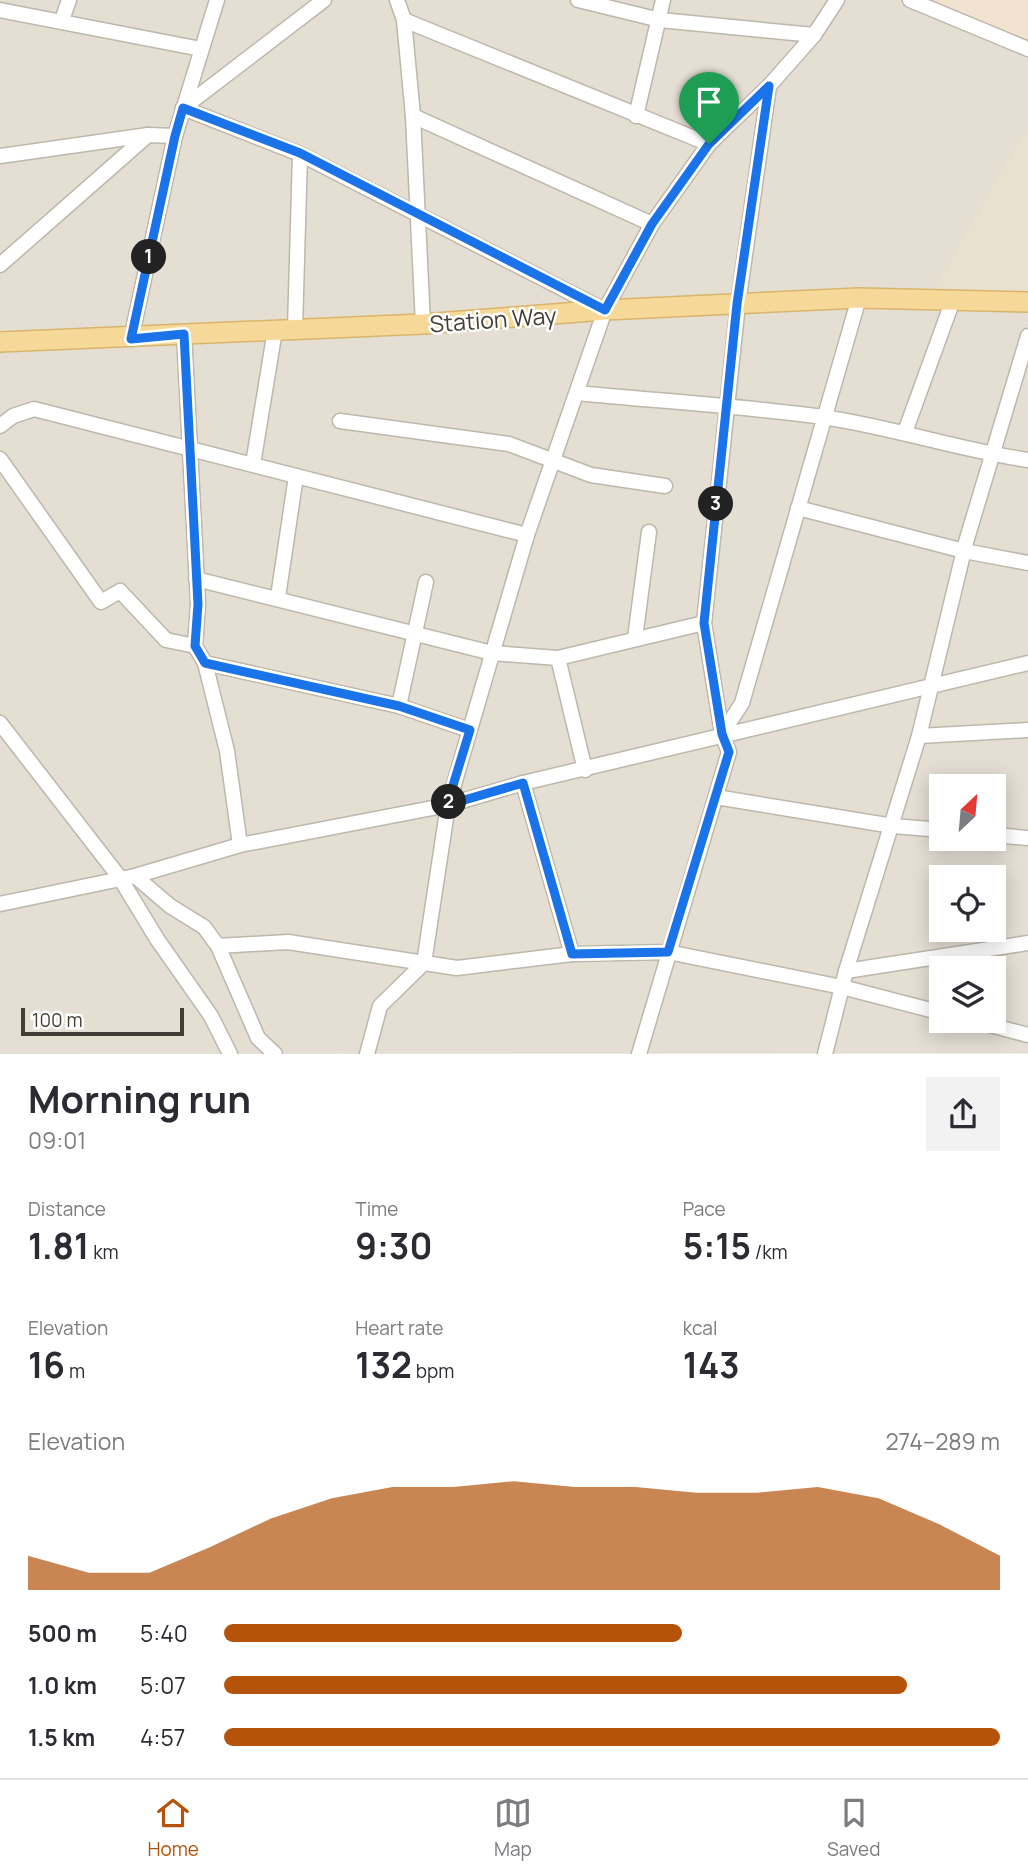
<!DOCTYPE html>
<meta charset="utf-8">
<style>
:root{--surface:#fff;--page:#f2f2f3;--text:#2b2b33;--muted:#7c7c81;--line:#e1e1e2;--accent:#b45309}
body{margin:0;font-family:Manrope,sans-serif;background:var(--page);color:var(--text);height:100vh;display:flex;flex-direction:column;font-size:26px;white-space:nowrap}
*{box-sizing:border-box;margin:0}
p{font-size:23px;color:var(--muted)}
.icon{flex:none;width:38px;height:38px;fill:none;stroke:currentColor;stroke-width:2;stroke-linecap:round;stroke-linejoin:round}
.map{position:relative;height:1054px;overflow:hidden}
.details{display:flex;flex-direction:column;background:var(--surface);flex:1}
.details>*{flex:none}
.needle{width:46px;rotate:26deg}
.fabs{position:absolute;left:929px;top:774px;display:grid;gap:14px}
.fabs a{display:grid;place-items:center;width:77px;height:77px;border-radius:0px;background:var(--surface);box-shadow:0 4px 18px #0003;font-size:35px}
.scale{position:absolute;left:21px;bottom:18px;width:163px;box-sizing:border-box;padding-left:7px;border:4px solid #433d35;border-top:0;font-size:19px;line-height:24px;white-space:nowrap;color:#433d35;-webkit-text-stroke:5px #fff;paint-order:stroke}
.pin{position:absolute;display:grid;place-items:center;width:60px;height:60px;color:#fff;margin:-72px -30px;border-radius:50% 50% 50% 0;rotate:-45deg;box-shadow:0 0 7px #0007}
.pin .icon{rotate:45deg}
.km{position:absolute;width:35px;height:35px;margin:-18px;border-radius:50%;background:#222;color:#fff;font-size:19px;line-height:35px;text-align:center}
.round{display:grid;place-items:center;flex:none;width:74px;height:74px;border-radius:0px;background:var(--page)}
.headline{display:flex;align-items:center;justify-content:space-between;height:119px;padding:0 28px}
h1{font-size:38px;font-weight:700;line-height:52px}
.figures{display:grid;grid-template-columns:repeat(3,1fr);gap:10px;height:119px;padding:7px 28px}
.figures div{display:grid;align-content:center}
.figures b{font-size:35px;font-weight:700}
.figures small{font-size:19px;font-weight:400}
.figures p{font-size:19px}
.chart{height:196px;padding:14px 28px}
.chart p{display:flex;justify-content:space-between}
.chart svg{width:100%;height:126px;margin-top:7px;fill:var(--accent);opacity:.7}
ul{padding:0 28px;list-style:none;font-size:23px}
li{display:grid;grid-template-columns:112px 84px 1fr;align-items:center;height:52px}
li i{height:18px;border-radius:9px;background:var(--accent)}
.dock{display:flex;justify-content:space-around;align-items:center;height:98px;border-top:2px solid var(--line);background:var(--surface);font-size:19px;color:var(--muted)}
.dock a{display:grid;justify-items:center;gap:4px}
.dock .selected{color:var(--accent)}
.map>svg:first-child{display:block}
.residential{fill:#e4ded3;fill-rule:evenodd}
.commercial{fill:#f2e3d1}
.education{fill:#e9e1d0}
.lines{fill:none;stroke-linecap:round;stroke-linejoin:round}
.minor-casing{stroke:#beb7ab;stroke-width:17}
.major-casing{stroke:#d9b56a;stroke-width:22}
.minor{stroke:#fff;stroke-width:14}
.major{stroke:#f6d999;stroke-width:19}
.route-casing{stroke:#fff;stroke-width:14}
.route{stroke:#1a73e8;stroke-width:9}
.labels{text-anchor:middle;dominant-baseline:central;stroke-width:5;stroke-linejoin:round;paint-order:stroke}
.street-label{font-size:23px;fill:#433d35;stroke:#fff}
</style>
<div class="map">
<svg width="1028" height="1054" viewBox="0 0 1028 1054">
<rect width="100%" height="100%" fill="#f1ede5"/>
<path class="residential" d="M 0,0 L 1028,0 L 1028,1053 L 0,1054 ZM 942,786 L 994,786 L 994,838 L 942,838 ZM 942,877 L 994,877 L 994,929 L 942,929 ZM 942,968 L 994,968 L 994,1020 L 942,1020 Z"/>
<path class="commercial" d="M 918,0 L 1028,0 L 1028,47 Z"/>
<path class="education" d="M 1023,133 L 1028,135 L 1028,292 L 935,288 Z"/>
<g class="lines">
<g class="minor-casing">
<g id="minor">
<path d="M 397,0 L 404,20 L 413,116 L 423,324"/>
<path d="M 578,0 L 660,20 L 814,35"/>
<path d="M 910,0 L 1028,49"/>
<path d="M 0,10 L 201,49"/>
<path d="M 62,20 L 69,0"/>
<path d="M 404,20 L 709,144"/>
<path d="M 769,86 L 738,304 L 704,623 L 722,734 L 742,703 L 859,298"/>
<path d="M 183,108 L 300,154 L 604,310"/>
<path d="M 183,108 L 324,0"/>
<path d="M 413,116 L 652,224"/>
<path d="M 636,116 L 663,0"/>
<path d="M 0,156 L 148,135 L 175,136"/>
<path d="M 0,265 L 148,135"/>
<path d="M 295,329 L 300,154"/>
<path d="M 184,334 L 198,604 L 195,646 L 205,663 L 399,706 L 469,730"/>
<path d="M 131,339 L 175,136 L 217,0"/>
<path d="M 577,393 C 659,401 742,406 823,417 C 892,427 959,450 1028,460"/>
<path d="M 340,421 L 509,444 L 591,475 L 665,486"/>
<path d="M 0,426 L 13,416 L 34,409 L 527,535"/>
<path d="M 905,432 L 953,300"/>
<path d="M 0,459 L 101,602 L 120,591 L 166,640 L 195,646"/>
<path d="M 253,464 L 275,330"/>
<path d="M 798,508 L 964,551 L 1028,563"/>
<path d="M 196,579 L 492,653 L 558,658 L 704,623"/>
<path d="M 278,597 L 296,476"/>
<path d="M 635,638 L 649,532"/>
<path d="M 558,658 L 585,770"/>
<path d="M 205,663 L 227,751 L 240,845"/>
<path d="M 399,706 L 426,582"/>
<path d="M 0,723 L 120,878 L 157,939 L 211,1016 L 230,1054"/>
<path d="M 919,736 L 1028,730"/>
<path d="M 523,783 L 572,954"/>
<path d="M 716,797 L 893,826 L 942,830"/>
<path d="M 994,835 L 1028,838"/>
<path d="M 135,876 L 170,906 L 204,927 L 218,946 L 288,942 L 457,968 L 572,954 L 668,952 L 842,987 L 942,1013"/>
<path d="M 0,904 L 135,876 L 240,845 L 448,805 L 523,783 L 1028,663"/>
<path d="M 218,946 L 258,1038 L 275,1054"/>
<path d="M 846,971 L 1028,943"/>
<path d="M 971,1020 L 1028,1035"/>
<path d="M 367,1054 L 380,1006 L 424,963 L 448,805 L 527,535 L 605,310 L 652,224 L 709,144 L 769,86 L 814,35 L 837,0"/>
<path d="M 639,1054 L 729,752 L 722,734"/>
<path d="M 825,1054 L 846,971 L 919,736 L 966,542 L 1028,336"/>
</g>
</g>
<g class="major-casing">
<path id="major" d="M 0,342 L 423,324 L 605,310 L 859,298 L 1028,302"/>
</g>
<use href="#minor" class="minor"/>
<use href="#major" class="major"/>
</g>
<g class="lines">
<g class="route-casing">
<path id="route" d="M 769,86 L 737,304 L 704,623 L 722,734 L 729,752 L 668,952 L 572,954 L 523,783 L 447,805 L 470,730 L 399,706 L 205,663 L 195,646 L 198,604 L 184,334 L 131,339 L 175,136 L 183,108 L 300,153 L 605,310 L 652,224 L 709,144 Z"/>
</g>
<use href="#route" class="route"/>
</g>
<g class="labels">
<g class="street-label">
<text transform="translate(493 319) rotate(-4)">Station Way</text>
</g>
</g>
</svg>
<div class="fabs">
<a><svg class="needle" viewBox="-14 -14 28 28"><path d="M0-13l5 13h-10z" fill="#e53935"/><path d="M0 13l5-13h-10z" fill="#7c7c81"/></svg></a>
<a><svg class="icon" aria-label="locate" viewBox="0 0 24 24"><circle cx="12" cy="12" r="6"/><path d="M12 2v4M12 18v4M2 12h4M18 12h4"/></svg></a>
<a><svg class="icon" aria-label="layers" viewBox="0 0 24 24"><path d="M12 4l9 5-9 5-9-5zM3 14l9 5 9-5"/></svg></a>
</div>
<div class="scale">100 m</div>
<div class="pin" style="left:709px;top:144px;background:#1e9e55"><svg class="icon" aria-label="arrive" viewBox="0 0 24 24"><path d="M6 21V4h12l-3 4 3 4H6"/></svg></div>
<b class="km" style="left:149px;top:257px">1</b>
<b class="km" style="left:449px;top:802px">2</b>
<b class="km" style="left:716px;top:504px">3</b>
</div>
<section class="details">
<div class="headline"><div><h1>Morning run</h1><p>09:01</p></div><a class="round"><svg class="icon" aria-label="share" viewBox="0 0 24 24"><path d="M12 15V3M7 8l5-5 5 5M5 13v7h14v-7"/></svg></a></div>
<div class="figures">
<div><p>Distance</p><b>1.81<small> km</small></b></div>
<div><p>Time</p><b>9:30</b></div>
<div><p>Pace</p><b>5:15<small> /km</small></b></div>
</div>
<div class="figures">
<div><p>Elevation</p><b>16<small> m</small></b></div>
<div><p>Heart rate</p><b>132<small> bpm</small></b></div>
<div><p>kcal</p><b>143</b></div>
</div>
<div class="chart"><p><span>Elevation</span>274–289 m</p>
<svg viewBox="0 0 160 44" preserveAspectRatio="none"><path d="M0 44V32L10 38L20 38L30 29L40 19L50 12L60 8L70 8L80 6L90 8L100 8L110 10L120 10L130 8L140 12L150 21L160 32V44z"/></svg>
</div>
<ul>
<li><b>500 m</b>5:40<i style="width:59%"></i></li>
<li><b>1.0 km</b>5:07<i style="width:88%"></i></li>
<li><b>1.5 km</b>4:57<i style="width:100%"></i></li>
</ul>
</section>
<nav class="dock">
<a class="selected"><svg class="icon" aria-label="home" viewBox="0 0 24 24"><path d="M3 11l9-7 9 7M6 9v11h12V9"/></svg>Home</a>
<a><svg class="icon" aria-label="map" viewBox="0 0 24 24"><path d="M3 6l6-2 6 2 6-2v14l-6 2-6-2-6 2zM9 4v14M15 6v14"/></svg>Map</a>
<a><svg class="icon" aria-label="saved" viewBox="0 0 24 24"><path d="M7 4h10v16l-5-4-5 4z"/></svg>Saved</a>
</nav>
